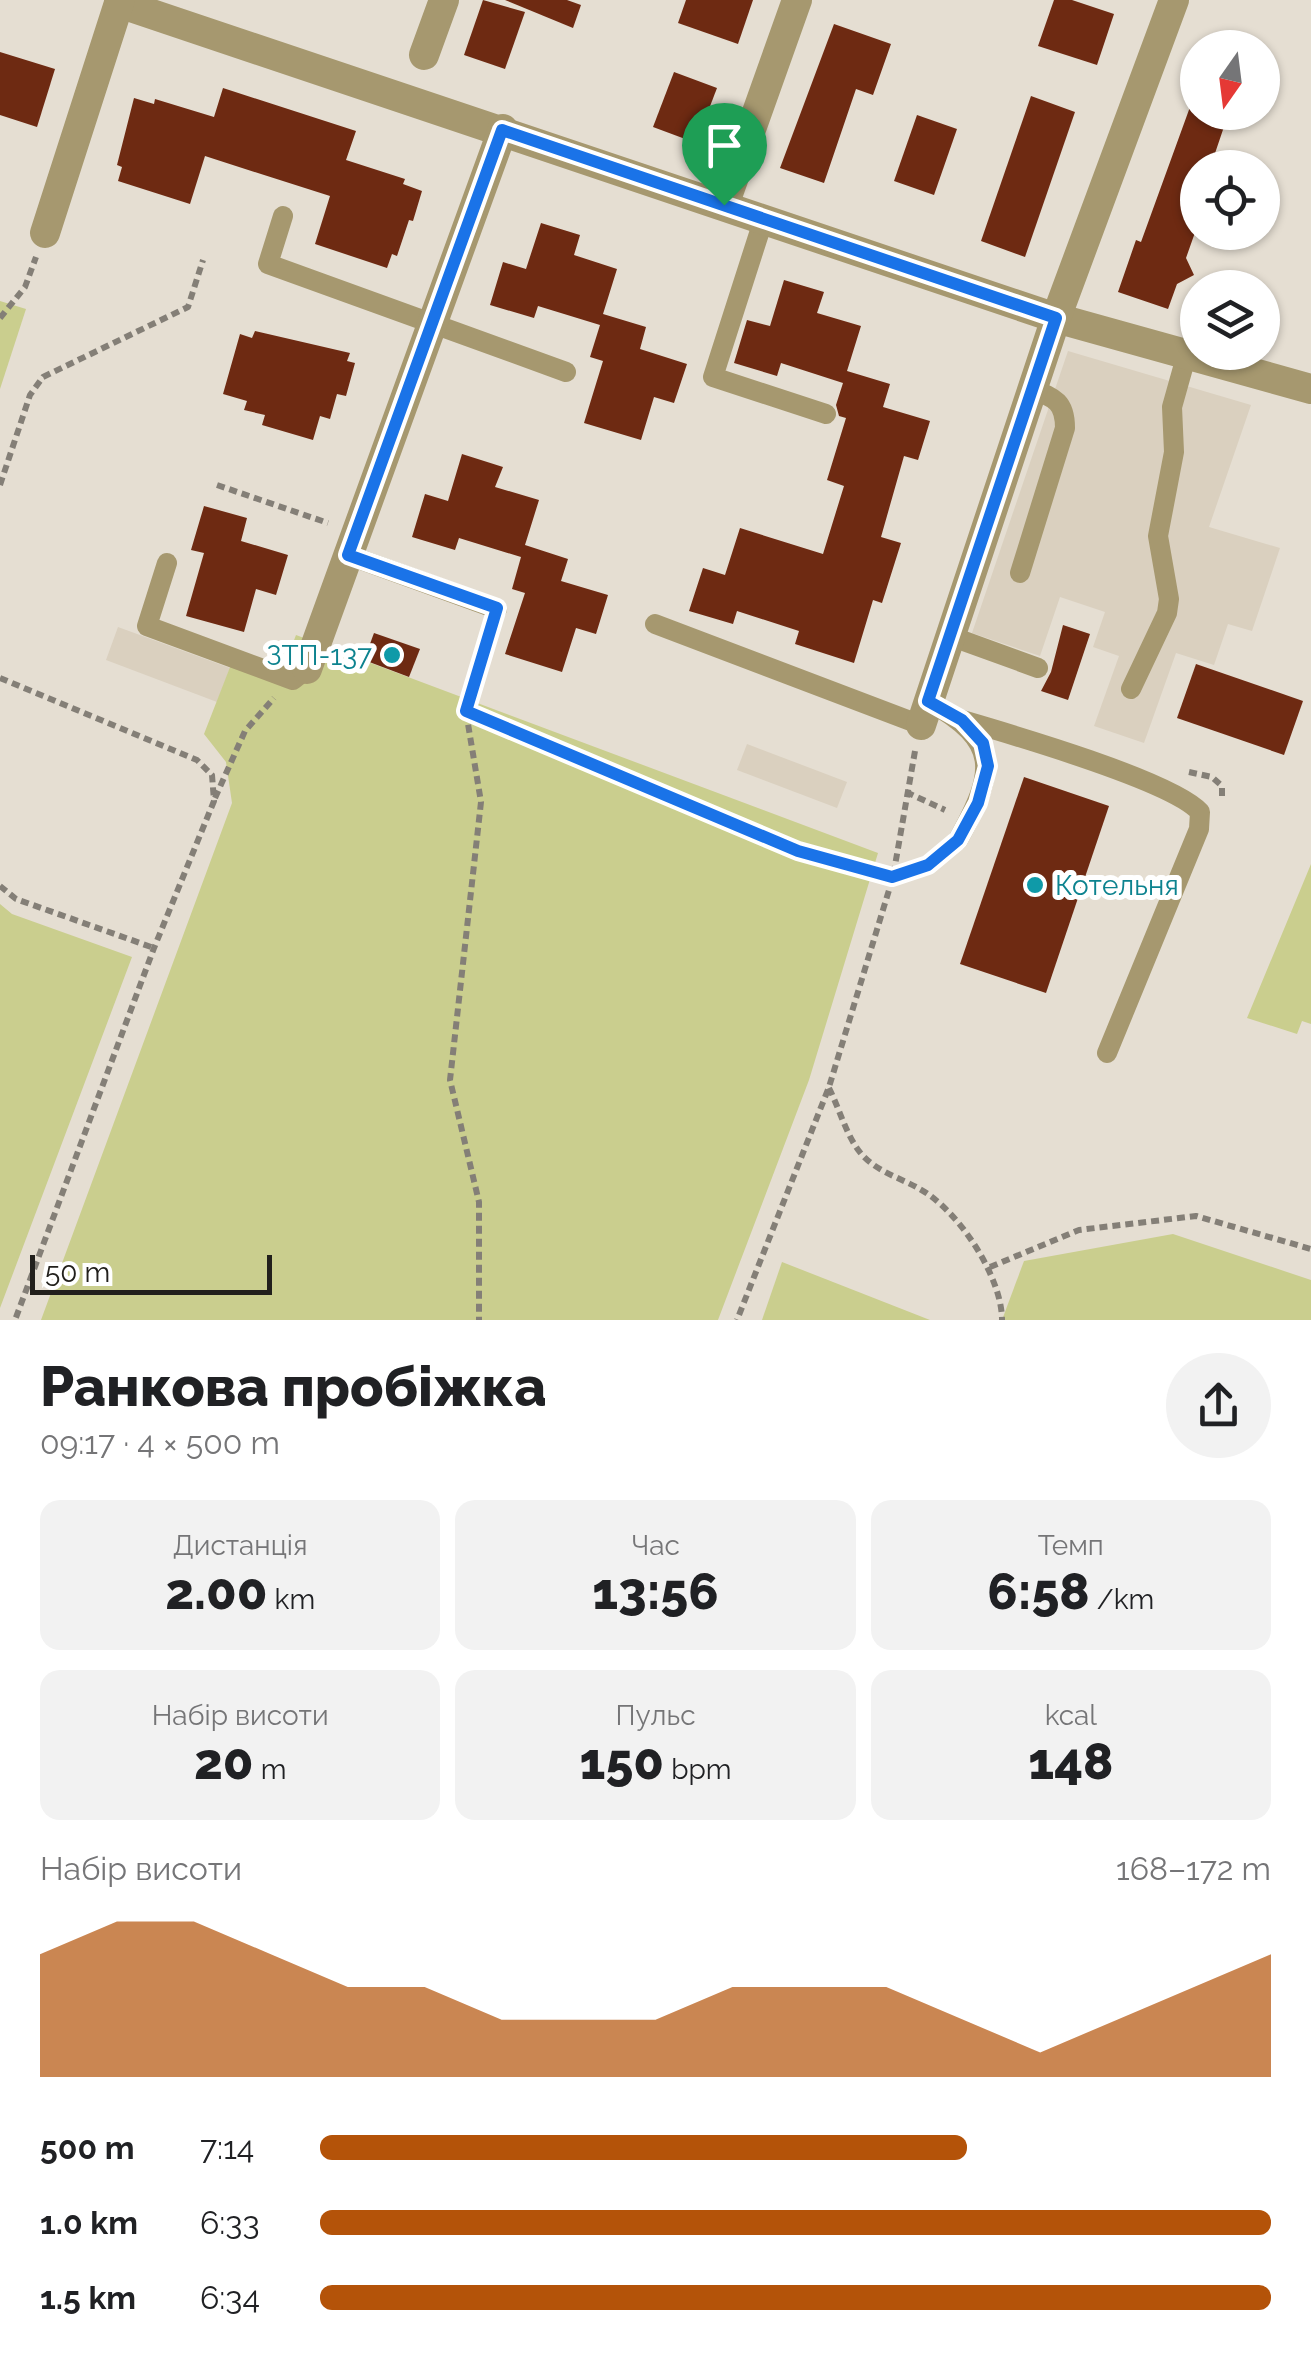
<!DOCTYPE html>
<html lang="uk">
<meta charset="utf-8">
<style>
:root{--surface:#fff;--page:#f2f2f2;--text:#202124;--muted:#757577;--accent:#b45309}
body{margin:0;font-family:Raleway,sans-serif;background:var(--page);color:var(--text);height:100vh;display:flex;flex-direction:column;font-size:38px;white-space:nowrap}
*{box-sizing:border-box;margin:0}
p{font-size:32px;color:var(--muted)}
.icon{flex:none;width:55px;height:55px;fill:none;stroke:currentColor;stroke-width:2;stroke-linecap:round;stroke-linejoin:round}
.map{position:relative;height:1320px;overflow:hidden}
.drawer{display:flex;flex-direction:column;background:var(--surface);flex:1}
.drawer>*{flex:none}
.needle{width:65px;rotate:194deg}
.buttons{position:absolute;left:1180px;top:30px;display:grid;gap:20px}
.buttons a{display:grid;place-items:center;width:100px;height:100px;border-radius:50%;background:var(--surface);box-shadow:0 2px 8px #0004;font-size:50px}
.scale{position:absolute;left:30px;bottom:25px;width:242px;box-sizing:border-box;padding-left:10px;border:5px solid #22201c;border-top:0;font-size:28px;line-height:35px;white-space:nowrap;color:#22201c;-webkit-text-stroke:8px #fff;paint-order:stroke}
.pin{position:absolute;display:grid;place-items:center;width:85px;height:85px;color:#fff;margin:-102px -42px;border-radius:50% 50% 50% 0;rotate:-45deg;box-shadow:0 0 10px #0007}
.pin .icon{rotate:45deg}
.round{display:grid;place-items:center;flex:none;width:105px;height:105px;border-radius:52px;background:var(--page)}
.headline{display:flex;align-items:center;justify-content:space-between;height:170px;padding:0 40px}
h1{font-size:55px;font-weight:800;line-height:75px}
.figures{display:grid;grid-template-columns:repeat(3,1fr);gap:15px;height:170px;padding:10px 40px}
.figures div{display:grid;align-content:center;border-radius:20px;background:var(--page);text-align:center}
.figures b{font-size:50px;font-weight:800}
.figures small{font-size:28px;font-weight:400}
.figures p{font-size:28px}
.chart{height:280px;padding:20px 40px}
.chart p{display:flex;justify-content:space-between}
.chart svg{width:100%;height:180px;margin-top:10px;fill:var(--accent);opacity:.7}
ul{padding:0 40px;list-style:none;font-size:32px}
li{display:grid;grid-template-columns:160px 120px 1fr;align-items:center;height:75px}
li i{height:25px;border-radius:12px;background:var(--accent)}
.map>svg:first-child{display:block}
.built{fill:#dad0bf}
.green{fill:#cace8e}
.building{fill:#6e2a12}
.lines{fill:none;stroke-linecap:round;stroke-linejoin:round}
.path{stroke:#847f77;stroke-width:6;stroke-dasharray:8 5;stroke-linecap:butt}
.lane{stroke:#a6986f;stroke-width:20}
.street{stroke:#a6986f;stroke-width:30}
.route-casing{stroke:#fff;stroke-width:20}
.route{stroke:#1a73e8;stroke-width:12}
.culture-dot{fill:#0f9aa8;stroke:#fff;stroke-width:4}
.labels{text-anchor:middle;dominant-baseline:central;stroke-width:10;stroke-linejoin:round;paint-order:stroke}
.culture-label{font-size:28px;fill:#0d838f;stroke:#fff;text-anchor:end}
</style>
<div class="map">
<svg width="1311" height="1320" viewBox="0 0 1311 1320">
<rect width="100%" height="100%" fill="#e5ded2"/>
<g class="built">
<path d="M 1068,351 L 1251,405 L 1209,527 L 1280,548 L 1252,631 L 1228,624 L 1214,665 L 1176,653 L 1144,743 L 1094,726 L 1119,656 L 1093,647 L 1105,612 L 1060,597 L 1040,656 L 972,633 Z"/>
<path d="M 118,627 L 230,668 L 217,702 L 106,660 Z"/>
<path d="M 747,744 L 847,782 L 837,808 L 737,770 Z"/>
</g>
<g class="green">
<path d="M 0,301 L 26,309 L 0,389 Z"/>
<path d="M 296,635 L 878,853 L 809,1080 L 718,1320 L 41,1320 L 232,803 L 226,762 L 204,734 L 232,662 L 279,680 Z"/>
<path d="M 1311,864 L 1311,1024 L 1302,1021 L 1297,1034 L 1247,1018 Z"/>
<path d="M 0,904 L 12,914 L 132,957 L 0,1308 Z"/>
<path d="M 1173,1234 L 1311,1280 L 1311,1320 L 1002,1320 L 1024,1261 Z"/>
<path d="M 782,1262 L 930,1320 L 762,1320 Z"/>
</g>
<g class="building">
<path d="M 483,0 L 525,12 L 505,69 L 464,55 Z"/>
<path d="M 505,0 L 567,0 L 581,5 L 573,28 Z"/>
<path d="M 686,0 L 753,0 L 738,44 L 678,23 Z"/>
<path d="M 1054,0 L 1072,0 L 1114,14 L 1097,65 L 1038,46 Z"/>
<path d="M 834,24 L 891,44 L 873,95 L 856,89 L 824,183 L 780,168 Z"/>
<path d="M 0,52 L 55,69 L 37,127 L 0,115 Z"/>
<path d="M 674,72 L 717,88 L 696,143 L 653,127 Z"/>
<path d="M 223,88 L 356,131 L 346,160 L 405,179 L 403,184 L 422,191 L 413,221 L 409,220 L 397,256 L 392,254 L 387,268 L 315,244 L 330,196 L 261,174 L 205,156 L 190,204 L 118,181 L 122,167 L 117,165 L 134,98 L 154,104 L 155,99 L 214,117 Z"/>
<path d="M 1031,96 L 1075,112 L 1025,257 L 981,241 Z"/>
<path d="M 1194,96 L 1198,112 L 1229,112 L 1210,168 L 1198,168 L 1198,224 L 1186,258 L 1194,275 L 1177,284 L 1168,309 L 1118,292 L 1136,240 L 1141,242 Z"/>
<path d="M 917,115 L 957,129 L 934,195 L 894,181 Z"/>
<path d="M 541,223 L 580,235 L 574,255 L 617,269 L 603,314 L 646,327 L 640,349 L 687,364 L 674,403 L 654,397 L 641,440 L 584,423 L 603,361 L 590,357 L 600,325 L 538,306 L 534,318 L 490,305 L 503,262 L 526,269 Z"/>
<path d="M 784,280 L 824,292 L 817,313 L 861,326 L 847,371 L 890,384 L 883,407 L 930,421 L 918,460 L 904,456 L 881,537 L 901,543 L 882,603 L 873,600 L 854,663 L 795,644 L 799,631 L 737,611 L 733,624 L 689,611 L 703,568 L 725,575 L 740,528 L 823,554 L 844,486 L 827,480 L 846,418 L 839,416 L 836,405 L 843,383 L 781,363 L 777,376 L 734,363 L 747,320 L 770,326 Z"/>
<path d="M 255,331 L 350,353 L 347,361 L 355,363 L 346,396 L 337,394 L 330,419 L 320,416 L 313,440 L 262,425 L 265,415 L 244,410 L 247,401 L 223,394 L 240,334 L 252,338 Z"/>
<path d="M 462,454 L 503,467 L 495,487 L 539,500 L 525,545 L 568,559 L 561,581 L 608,595 L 596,634 L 576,628 L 562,672 L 505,654 L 525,593 L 512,589 L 521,557 L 459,538 L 455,550 L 412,537 L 425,494 L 448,501 Z"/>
<path d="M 204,506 L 247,518 L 241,541 L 288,555 L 276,595 L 256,589 L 244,632 L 186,616 L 204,553 L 191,550 Z"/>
<path d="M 1063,625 L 1090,634 L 1068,700 L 1041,691 L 1051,672 Z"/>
<path d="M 374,633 L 420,649 L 409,677 L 364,660 Z"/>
<path d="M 1196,664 L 1303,701 L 1284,755 L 1177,718 Z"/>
<path d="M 1024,777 L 1109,806 L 1046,993 L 960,964 Z"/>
</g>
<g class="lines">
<g class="path">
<path d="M 0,318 L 25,287 L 36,257"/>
<path d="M 0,485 L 30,395 L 43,377 L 188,307 L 203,260"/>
<path d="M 217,485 L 328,523"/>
<path d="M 491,629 L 466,711 L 797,851 L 893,877 L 829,1087 L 737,1320"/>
<path d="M 0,678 L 197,760 L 212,775 L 214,801 L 154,948 L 15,1320"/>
<path d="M 466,712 L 481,802 L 450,1080 L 479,1202 L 479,1320"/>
<path d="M 915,751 L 893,877 L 927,865 L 941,854"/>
<path d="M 1189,772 L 1212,777 L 1222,786 L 1222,801"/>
<path d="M 906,792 L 945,810"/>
<path d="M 215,798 L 245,731 L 274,698"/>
<path d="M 0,886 L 16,899 L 154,948"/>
<path d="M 829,1088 C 839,1108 846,1134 859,1151 C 873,1170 898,1177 918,1188 C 957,1208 1002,1276 1002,1320"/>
<path d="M 990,1267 L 1079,1230 L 1196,1216 L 1311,1249"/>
</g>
<g class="lane">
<path d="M 283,216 L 268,264 L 566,372"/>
<path d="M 764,218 L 713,377 L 826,414"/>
<path d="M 348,555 L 497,609"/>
<path d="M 167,563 L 147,626 L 293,680 L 307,669"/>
<path d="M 1020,573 L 1065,428 C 1065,402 1055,398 1032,389"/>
<path d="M 655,624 L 921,725"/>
<path d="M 950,636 L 1038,668"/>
<path d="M 1131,689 L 1167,613 L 1169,599 L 1158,536 L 1174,452 L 1172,407 L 1186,357"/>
<path d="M 928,701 C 1001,742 996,771 958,840"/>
<path d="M 962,720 C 1010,734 1172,781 1200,812 L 1199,829 L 1107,1053"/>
</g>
<g class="street">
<path d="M 119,3 L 1056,318 L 1311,389"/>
<path d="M 424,55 L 444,0"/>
<path d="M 724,205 L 797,0"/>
<path d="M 45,233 L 120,0"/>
<path d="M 307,669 L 503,129"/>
<path d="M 921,725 L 1056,318 L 1174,0"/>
</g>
</g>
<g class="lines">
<g class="route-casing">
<path id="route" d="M 502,130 L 1056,318 L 928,701 L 962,720 L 983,743 L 988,766 L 978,803 L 958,840 L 928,865 L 892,877 L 798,851 L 466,711 L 497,608 L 348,555 Z"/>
</g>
<use href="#route" class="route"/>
</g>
<g class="culture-dot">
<circle cx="392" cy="655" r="10"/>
<circle cx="1035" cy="885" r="10"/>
</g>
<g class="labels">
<g class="culture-label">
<text x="372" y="655">ЗТП-137</text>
<text x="1055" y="885" text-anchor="start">Котельня</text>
</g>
</g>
</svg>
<div class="buttons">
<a><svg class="needle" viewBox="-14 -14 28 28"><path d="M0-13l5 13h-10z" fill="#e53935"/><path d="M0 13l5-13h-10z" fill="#757577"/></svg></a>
<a><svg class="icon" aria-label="locate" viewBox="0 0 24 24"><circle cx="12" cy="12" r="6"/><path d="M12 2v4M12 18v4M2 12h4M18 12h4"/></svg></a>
<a><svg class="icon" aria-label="layers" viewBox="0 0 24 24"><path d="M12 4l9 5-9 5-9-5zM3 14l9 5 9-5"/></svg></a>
</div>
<div class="scale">50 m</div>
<div class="pin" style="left:724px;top:205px;background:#1e9e55"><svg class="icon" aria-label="arrive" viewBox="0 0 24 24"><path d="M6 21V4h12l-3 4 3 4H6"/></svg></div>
</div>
<section class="drawer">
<div class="headline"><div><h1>Ранкова пробіжка</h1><p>09:17 · 4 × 500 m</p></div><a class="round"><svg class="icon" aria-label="share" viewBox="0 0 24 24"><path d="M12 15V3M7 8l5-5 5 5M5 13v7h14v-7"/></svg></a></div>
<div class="figures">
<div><p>Дистанція</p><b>2.00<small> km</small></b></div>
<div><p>Час</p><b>13:56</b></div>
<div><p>Темп</p><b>6:58<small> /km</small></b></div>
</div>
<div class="figures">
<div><p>Набір висоти</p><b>20<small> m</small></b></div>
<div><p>Пульс</p><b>150<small> bpm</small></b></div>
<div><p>kcal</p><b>148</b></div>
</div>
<div class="chart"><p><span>Набір висоти</span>168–172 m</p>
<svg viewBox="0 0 160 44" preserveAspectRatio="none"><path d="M0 44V14L10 6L20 6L30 14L40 22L50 22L60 30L70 30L80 30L90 22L100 22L110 22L120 30L130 38L140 30L150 22L160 14V44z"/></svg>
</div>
<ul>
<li><b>500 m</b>7:14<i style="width:68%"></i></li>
<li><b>1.0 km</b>6:33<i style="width:100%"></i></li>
<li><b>1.5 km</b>6:34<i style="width:100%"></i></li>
</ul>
</section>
